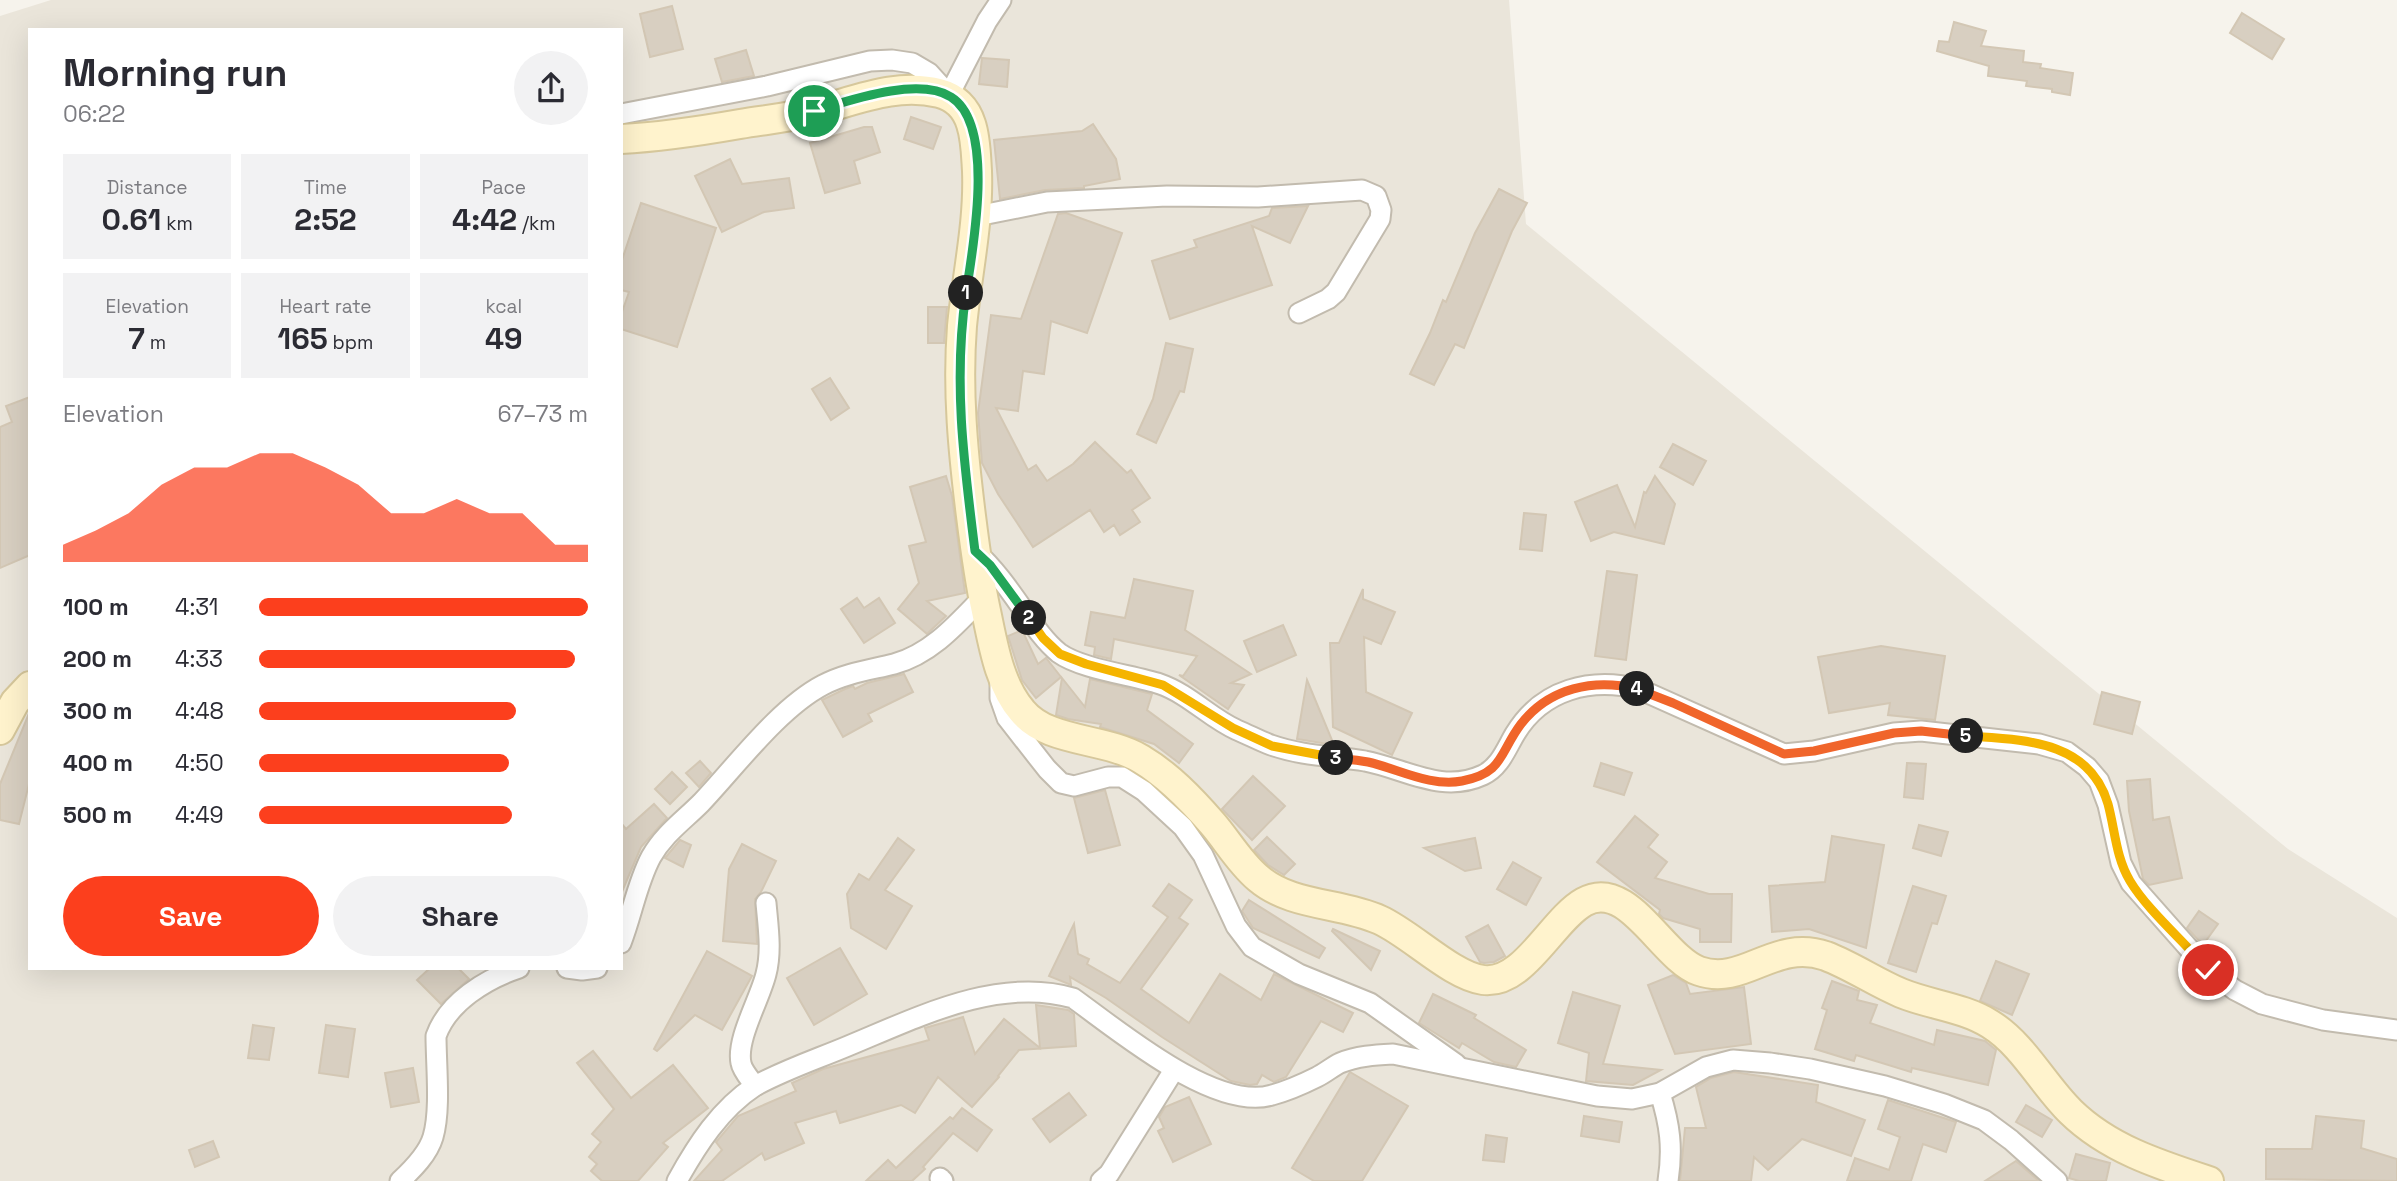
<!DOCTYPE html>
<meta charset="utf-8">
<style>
:root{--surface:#fff;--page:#f2f2f3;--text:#2b2b33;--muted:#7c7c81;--accent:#fc3f1d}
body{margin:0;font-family:"Space Grotesk",sans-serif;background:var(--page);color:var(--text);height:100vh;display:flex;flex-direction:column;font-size:26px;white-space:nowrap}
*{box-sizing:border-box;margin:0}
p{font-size:23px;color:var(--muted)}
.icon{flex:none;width:38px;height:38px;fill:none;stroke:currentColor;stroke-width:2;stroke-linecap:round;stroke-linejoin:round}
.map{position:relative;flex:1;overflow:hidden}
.details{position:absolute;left:28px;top:28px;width:595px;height:942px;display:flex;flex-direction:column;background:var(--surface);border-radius:0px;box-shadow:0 7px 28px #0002}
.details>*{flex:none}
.pin{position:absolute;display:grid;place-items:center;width:60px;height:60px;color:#fff;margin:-30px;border:4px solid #fff;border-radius:50%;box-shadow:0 2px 7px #0007}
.km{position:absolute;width:35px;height:35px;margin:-18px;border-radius:50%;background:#222;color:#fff;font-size:19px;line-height:35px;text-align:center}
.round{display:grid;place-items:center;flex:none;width:74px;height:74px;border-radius:37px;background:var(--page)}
.headline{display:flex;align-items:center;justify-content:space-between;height:119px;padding:0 35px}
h1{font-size:38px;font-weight:800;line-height:52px}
.metrics{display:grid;grid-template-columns:repeat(3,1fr);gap:10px;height:119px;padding:7px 35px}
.metrics div{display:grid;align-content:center;border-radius:0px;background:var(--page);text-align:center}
.metrics b{font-size:30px;font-weight:800}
.metrics small{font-size:19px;font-weight:400}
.metrics p{font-size:19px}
.chart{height:196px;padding:14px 35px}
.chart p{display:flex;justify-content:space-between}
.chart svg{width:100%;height:126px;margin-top:7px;fill:var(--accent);opacity:.7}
.primary-button{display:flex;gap:14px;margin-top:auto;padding:14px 35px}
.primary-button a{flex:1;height:80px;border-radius:42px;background:var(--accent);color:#fff;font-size:28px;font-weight:800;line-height:80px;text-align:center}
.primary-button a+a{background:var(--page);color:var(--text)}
ul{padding:0 35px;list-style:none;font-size:23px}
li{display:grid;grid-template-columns:112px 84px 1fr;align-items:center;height:52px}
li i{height:18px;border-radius:9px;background:var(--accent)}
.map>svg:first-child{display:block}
.residential{fill:#eae5da;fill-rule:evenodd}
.building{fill:#d8cfc1;stroke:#d3c7b4;stroke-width:2}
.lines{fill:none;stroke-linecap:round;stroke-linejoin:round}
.street-casing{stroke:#c2bbae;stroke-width:23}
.secondary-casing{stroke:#d6c79b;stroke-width:32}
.street{stroke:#fff;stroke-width:19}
.secondary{stroke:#fff3cd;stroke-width:28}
.split-1-casing{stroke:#fff;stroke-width:14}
.split-2-casing{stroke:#fff;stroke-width:14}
.split-3-casing{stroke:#fff;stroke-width:14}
.split-4-casing{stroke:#fff;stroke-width:14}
.split-5-casing{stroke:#fff;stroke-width:14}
.split-6-casing{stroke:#fff;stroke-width:14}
.split-1{stroke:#22a559;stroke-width:9}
.split-2{stroke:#22a559;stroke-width:9}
.split-3{stroke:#f5b400;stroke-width:9}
.split-4{stroke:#f0652b;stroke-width:9}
.split-5{stroke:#f0652b;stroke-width:9}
.split-6{stroke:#f5b400;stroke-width:9}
</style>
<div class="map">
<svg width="2397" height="1181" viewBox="0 0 2397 1181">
<rect width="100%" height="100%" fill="#f6f3ec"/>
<path class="residential" d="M 51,0 L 1509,0 L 1526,224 L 2288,849 L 2397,918 L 2397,1181 L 0,1181 L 0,16 ZM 30,30 L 621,30 L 621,968 L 30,968 Z"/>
<g class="building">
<path d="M 672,6 L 683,49 L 650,57 L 640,14 Z"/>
<path d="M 2242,13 L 2284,39 L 2272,59 L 2230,33 Z"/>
<path d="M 1954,22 L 1986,31 L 1981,46 L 2024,51 L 2023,62 L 2041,64 L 2040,68 L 2073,73 L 2070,95 L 2052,92 L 2052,89 L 2026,86 L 2027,81 L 1988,76 L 1989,66 L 1937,51 L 1939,41 L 1949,42 Z"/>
<path d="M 746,50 L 754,76 L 722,82 L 715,59 Z"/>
<path d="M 982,58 L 1009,60 L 1007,87 L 979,84 Z"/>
<path d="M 911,117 L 941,127 L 933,149 L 904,139 Z"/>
<path d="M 1093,124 L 1116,159 L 1120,179 L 1084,186 L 1084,188 L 1045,190 L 1000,199 L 994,140 L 1082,131 Z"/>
<path d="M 864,127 L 872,127 L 880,152 L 854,161 L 860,183 L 825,193 L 810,143 Z"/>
<path d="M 730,159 L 742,184 L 789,178 L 794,208 L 764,212 L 722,232 L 695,176 Z"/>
<path d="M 1499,189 L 1527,203 L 1512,231 L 1464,348 L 1455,344 L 1434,385 L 1410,374 L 1430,333 L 1443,300 L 1446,302 L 1475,233 Z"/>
<path d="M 641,203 L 716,228 L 677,347 L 621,329 L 621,315 L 629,292 L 621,290 L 621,263 Z"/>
<path d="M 1308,206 L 1290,243 L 1252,226 L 1272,285 L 1170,319 L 1152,261 L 1197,247 L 1194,240 L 1269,216 L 1272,208 Z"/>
<path d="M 1066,213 L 1122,233 L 1087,333 L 1051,321 L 1044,374 L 1023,371 L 1018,411 L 996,408 L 1028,470 L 1036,465 L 1047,481 L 1073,464 L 1095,442 L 1127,473 L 1131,470 L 1150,498 L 1132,510 L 1140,522 L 1120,535 L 1114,525 L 1104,532 L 1090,510 L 1033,547 L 998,494 L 982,463 L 978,413 L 991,315 L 1021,319 L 1058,214 Z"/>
<path d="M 928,307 L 947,307 L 944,343 L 928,343 Z"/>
<path d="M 1166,343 L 1193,349 L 1184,392 L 1180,391 L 1156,443 L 1137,434 L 1153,399 Z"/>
<path d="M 830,378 L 849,408 L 831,420 L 812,389 Z"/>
<path d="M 30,397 L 30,555 L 0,568 L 0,427 L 12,422 L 6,406 Z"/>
<path d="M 1673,444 L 1706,461 L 1693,485 L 1660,467 Z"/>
<path d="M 946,476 L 952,496 L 965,593 L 927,601 L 946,616 L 927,634 L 898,609 L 919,583 L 909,546 L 926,542 L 910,487 Z"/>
<path d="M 1655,476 L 1675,504 L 1664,544 L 1614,532 L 1591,541 L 1575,502 L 1617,485 L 1635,527 L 1644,492 L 1646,493 Z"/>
<path d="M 1524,513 L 1546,515 L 1542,551 L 1520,549 Z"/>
<path d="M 1607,571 L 1637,575 L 1626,660 L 1595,656 Z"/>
<path d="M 1134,579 L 1193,591 L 1185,630 L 1251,674 L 1231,683 L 1244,685 L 1228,709 L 1179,675 L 1183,676 L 1197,656 L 1114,639 L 1111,659 L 1094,655 L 1095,647 L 1085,645 L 1091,612 L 1125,618 Z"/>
<path d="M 1363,589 L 1363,599 L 1395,612 L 1381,644 L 1364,637 L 1366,692 L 1412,713 L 1392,755 L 1333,727 L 1330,643 L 1339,643 Z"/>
<path d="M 857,598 L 864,608 L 879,598 L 895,623 L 864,643 L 841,609 Z"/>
<path d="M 1283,625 L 1296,655 L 1257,672 L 1244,641 Z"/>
<path d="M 1022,630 L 1038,664 L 1046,658 L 1061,677 L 1036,698 L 1022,680 L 1008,636 Z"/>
<path d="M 1881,646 L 1945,656 L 1935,720 L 1888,715 L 1890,703 L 1829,713 L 1818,657 Z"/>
<path d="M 904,674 L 913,692 L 868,714 L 872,721 L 843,737 L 822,700 L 845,689 L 853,686 L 855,689 L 867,683 Z"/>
<path d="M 1062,678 L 1085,707 L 1090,679 L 1152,694 L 1147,710 L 1193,744 L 1179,763 L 1154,744 L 1100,727 L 1101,724 L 1068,719 L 1056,715 Z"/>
<path d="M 1307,680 L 1334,745 L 1297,739 Z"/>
<path d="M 2102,692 L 2140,702 L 2132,734 L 2094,724 Z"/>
<path d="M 30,711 L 30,780 L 19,824 L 0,820 L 0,784 Z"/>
<path d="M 700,761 L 711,773 L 699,787 L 686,773 Z"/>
<path d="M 1601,763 L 1632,773 L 1624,795 L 1594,786 Z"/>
<path d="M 1907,763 L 1926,764 L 1923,799 L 1904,797 Z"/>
<path d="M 672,772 L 687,787 L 670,804 L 655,789 Z"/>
<path d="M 1253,776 L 1285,806 L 1252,840 L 1222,809 Z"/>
<path d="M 2150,779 L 2153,820 L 2169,817 L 2182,878 L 2149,885 L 2143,879 L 2129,811 L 2127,781 Z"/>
<path d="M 1105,790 L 1120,845 L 1088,853 L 1074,798 Z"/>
<path d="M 654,804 L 667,818 L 641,847 L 621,894 L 621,823 L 626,829 Z"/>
<path d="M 1635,816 L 1658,835 L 1648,847 L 1667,862 L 1655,878 L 1709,894 L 1732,894 L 1731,942 L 1700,942 L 1700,929 L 1663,918 L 1659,914 L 1660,910 L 1597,862 Z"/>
<path d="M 1919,825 L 1948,832 L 1941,856 L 1913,848 Z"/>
<path d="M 1832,836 L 1884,845 L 1866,948 L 1809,929 L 1772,932 L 1769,886 L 1825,882 Z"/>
<path d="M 1267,837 L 1295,864 L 1284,875 L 1268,865 L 1254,850 Z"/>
<path d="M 898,838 L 914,850 L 885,890 L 912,906 L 886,949 L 851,928 L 847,894 L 859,874 L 869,880 Z"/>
<path d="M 1475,838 L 1481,868 L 1465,871 L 1424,848 Z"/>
<path d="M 680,840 L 691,845 L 683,867 L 665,858 Z"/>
<path d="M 742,844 L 776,861 L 761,892 L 755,899 L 757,944 L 723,941 L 729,869 Z"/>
<path d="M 1513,862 L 1541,878 L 1526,905 L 1497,889 Z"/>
<path d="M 1169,884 L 1192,900 L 1179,918 L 1188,924 L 1141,989 L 1189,1023 L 1220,974 L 1261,1000 L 1274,974 L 1353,1013 L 1343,1032 L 1321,1021 L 1286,1077 L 1274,1082 L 1262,1075 L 1257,1084 L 1250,1085 L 1231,1081 L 1162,1037 L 1106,998 L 1070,977 L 1071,985 L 1049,976 L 1074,924 L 1078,954 L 1089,959 L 1087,964 L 1120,983 L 1168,917 L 1153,906 Z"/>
<path d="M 1913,886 L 1946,896 L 1937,924 L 1932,923 L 1916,972 L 1888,963 Z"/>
<path d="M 1249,900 L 1325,948 L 1319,958 L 1253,928 L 1242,911 Z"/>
<path d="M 2199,911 L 2218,924 L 2203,945 L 2187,928 Z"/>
<path d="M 1488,925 L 1505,956 L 1494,962 L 1484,963 L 1480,962 L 1466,937 Z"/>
<path d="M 1333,929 L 1380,951 L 1371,970 L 1332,931 Z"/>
<path d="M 840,948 L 867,994 L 814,1025 L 787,978 Z"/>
<path d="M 707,951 L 752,976 L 722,1030 L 695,1015 L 657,1051 L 654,1049 Z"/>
<path d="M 1996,961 L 2029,974 L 2012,1015 L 1980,1001 Z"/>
<path d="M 430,968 L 458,968 L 469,979 L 441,1004 L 417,980 Z"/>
<path d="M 1673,975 L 1686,983 L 1690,994 L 1744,987 L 1751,1044 L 1675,1054 L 1648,985 Z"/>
<path d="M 1832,981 L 1859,991 L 1857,1000 L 1877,1005 L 1870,1023 L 1934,1045 L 1937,1030 L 1985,1041 L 1996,1050 L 1988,1085 L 1912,1068 L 1911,1072 L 1856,1055 L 1854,1061 L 1815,1049 L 1827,1010 L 1822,1008 Z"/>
<path d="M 1573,992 L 1620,1006 L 1603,1064 L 1661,1070 L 1633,1085 L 1586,1081 L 1589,1053 L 1558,1043 Z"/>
<path d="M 1433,994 L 1476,1015 L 1474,1018 L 1526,1050 L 1516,1067 L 1494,1062 L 1462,1043 L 1459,1048 L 1419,1023 Z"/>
<path d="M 1036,1005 L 1068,1010 L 1074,1014 L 1076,1046 L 1019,1050 L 998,1076 L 999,1077 L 972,1107 L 938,1077 L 915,1113 L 901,1105 L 840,1123 L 836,1111 L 795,1123 L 804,1143 L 765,1160 L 762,1153 L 722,1181 L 694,1181 L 722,1150 L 716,1142 L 738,1116 L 796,1091 L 792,1083 L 823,1069 L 929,1040 L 925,1028 L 963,1017 L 975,1054 L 1004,1019 L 1040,1048 Z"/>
<path d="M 253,1025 L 274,1028 L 269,1060 L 248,1058 Z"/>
<path d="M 326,1025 L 355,1029 L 348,1077 L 319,1073 Z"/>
<path d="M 593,1051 L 631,1098 L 673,1065 L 708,1108 L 663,1143 L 668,1147 L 638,1181 L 602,1181 L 591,1171 L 597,1164 L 589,1157 L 601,1142 L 592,1134 L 614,1109 L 577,1063 Z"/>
<path d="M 413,1068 L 419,1102 L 391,1107 L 385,1073 Z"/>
<path d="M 1350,1072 L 1408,1106 L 1362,1181 L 1314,1181 L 1292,1168 Z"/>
<path d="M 1734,1072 L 1818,1085 L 1816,1102 L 1865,1120 L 1851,1156 L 1802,1139 L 1768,1170 L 1754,1157 L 1751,1181 L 1680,1181 L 1685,1128 L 1706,1128 L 1696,1087 L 1711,1078 Z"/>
<path d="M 1069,1093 L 1086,1115 L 1050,1142 L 1033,1119 Z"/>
<path d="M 1189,1097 L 1211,1144 L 1173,1162 L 1158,1131 L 1164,1128 L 1159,1117 L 1165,1107 Z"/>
<path d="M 1888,1100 L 1956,1122 L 1946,1152 L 1923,1144 L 1911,1181 L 1847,1181 L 1855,1158 L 1889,1170 L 1900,1137 L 1878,1129 Z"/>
<path d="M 2026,1105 L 2052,1120 L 2042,1137 L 2016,1122 Z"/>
<path d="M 962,1108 L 992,1130 L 977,1151 L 953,1133 L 923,1167 L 925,1169 L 912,1181 L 866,1181 L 888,1160 L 896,1168 L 950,1117 L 953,1119 Z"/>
<path d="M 1584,1116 L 1622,1122 L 1619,1142 L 1581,1136 Z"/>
<path d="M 2316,1116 L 2364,1121 L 2361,1148 L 2397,1159 L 2397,1181 L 2266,1179 L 2266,1149 L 2312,1149 Z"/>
<path d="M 1486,1135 L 1507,1138 L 1504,1162 L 1483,1160 Z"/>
<path d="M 213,1141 L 219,1157 L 195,1167 L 189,1150 Z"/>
<path d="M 2076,1154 L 2110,1163 L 2106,1181 L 2079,1181 L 2069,1178 Z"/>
<path d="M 2016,1161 L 2039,1181 L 1985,1181 Z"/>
</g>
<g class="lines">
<g class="street-casing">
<g id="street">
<path d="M 621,114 L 767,86 L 870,61 L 892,60 L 912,63 L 929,73 L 949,95 L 987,21 L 1001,0"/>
<path d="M 977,216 L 1047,202 L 1167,196 L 1258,197 L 1362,190 L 1376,196 L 1381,210 L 1380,219 L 1336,292 L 1328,299 L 1299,313"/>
<path d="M 975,551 C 994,568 1008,588 1022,608 C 1033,624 1044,641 1059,653 C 1081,669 1132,675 1160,684 C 1189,694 1210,718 1237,730 C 1249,735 1260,741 1271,745 C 1302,756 1334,756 1365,761 C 1406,769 1442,794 1483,775 C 1500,767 1506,749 1515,734 C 1542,689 1591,677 1639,689 L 1784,754 L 1814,751 L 1894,733 L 1921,731 L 2039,744 L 2067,752 L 2087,767 L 2099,781 L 2108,805 L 2121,863 L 2131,883 L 2208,970 L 2235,990 L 2262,1004 L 2323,1020 L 2397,1030"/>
<path d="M 1000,683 L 1000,698 L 1007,718 L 1047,769 L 1061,783 L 1074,786 L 1108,777 L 1122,777 L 1144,791 L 1183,827 L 1203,855 L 1236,926 L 1252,947 L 1299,974 L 1370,1003 L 1456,1064"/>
<path d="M 621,943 C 632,915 637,883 651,857 C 664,834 683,821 701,803 C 736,766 779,708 823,685 C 846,673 870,670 894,664 C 931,654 957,624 983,597"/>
<path d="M 567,968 L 582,970 L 597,968"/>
<path d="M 755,1086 C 750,1079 742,1070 741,1063 C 736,1039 760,999 766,974 C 772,951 768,926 766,903"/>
<path d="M 1660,1093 C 1670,1125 1673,1148 1668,1181"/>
<path d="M 940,1178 L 943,1181"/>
<path d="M 400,1181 C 413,1169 428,1154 433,1137 C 441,1110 436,1065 436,1036 C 448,1002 486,979 519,968"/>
<path d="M 677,1181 C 697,1145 720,1109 755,1086 C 784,1070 817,1059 848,1046 C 916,1018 998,976 1073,998 C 1118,1030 1215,1112 1272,1095 C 1287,1091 1303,1084 1317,1077 C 1325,1073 1332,1067 1340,1063 C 1357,1056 1375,1055 1393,1054 L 1597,1096 L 1632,1099 L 1660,1093 L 1706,1067 L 1733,1060 L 1770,1063 L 1810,1069 L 1885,1086 L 1944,1104 L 1984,1120 L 2011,1140 L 2057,1181"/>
<path d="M 1101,1181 L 1109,1174 L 1174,1070"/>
</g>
</g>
<g class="secondary-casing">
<g id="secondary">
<path d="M 621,139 C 661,137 700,131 740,124 C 763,120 787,118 811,112 C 853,102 894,82 939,93 C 955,97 966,108 971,124 C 976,139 976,156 977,171 C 979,223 967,274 962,326 C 957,390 963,452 971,516 C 975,548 979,579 986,611 C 993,644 999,684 1022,711 C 1048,743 1104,737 1141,759 C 1168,775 1191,799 1212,823 C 1227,840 1239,862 1258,878 C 1292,907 1340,902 1380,920 C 1411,934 1452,976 1483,980 C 1524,985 1552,920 1584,902 C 1628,877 1662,958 1699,971 C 1744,987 1774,938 1826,956 C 1852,966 1875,982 1901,993 C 1930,1005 1963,1007 1990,1024 C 2024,1045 2043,1085 2071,1112 C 2109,1149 2160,1165 2209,1181"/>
<path d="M 0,730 L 15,702 L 30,686"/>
</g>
</g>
<use href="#street" class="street"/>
<use href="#secondary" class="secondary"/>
</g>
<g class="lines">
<g class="split-1-casing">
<path id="split-1" d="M 814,111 C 848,101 918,76 951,97 C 996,125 973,248 966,293"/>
</g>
<g class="split-2-casing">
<path id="split-2" d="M 966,293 C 953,381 964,464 975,551 L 990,565 L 1029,618"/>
</g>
<g class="split-3-casing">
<path id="split-3" d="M 1029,618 L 1043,638 L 1060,654 L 1086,664 L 1163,685 L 1233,728 L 1272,746 L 1336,758"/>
</g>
<g class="split-4-casing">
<path id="split-4" d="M 1336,758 C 1346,759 1358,760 1368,762 C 1399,769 1430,787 1462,781 C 1504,773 1499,753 1521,724 C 1549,688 1594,678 1637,689"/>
</g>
<g class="split-5-casing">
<path id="split-5" d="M 1637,689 L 1673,703 L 1784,754 L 1814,751 L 1894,733 L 1921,731 L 1966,736"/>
</g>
<g class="split-6-casing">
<path id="split-6" d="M 1966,736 C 2022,740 2089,739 2108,804 C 2115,830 2116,858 2130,881 C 2148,911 2185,942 2208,970"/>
</g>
<use href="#split-1" class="split-1"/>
<use href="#split-2" class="split-2"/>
<use href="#split-3" class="split-3"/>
<use href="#split-4" class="split-4"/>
<use href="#split-5" class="split-5"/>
<use href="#split-6" class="split-6"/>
</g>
</svg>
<div class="pin" style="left:814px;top:111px;background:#1e9e55"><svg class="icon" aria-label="arrive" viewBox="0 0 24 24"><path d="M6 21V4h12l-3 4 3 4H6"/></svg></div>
<div class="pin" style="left:2208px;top:970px;background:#d93025"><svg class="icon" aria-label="check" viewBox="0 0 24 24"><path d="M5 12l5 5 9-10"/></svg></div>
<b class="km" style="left:966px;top:293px">1</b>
<b class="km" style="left:1029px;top:618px">2</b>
<b class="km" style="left:1336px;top:758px">3</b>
<b class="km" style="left:1637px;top:689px">4</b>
<b class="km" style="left:1966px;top:736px">5</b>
<section class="details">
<div class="headline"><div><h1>Morning run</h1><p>06:22</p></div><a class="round"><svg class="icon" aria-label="share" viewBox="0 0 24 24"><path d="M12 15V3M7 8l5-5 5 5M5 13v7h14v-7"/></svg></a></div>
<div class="metrics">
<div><p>Distance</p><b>0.61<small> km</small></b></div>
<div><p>Time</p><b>2:52</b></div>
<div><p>Pace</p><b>4:42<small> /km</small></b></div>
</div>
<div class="metrics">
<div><p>Elevation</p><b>7<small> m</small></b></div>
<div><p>Heart rate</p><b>165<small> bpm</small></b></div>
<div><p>kcal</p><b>49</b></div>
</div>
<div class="chart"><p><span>Elevation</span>67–73 m</p>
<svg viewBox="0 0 160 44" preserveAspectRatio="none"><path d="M0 44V38L10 33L20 27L30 17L40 11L50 11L60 6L70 6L80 11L90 17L100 27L110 27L120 22L130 27L140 27L150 38L160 38V44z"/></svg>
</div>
<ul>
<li><b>100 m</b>4:31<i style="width:100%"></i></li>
<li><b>200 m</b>4:33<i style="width:96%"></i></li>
<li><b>300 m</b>4:48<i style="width:78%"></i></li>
<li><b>400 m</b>4:50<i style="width:76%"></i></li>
<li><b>500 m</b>4:49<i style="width:77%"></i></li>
</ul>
<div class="primary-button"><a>Save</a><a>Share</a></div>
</section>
</div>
